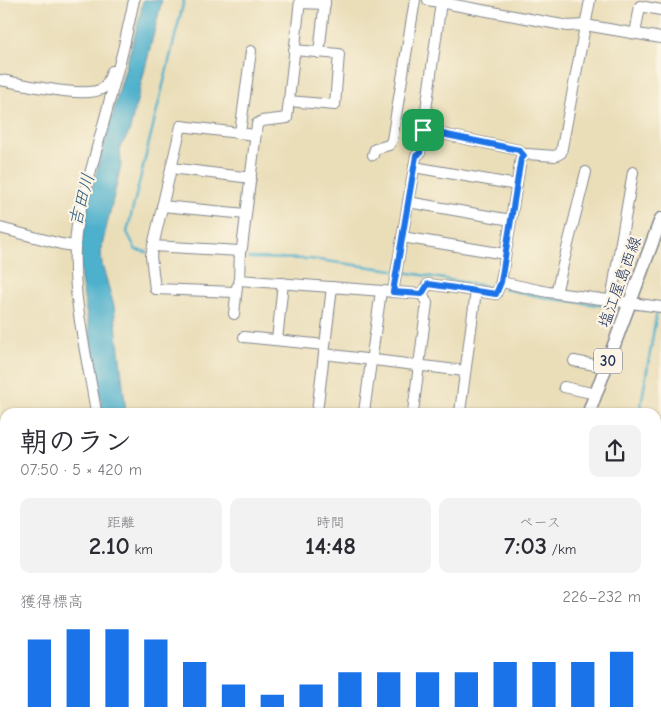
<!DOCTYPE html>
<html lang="ja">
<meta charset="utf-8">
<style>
:root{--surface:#fff;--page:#f2f2f3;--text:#2b2b33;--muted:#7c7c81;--accent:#1a73e8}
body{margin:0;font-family:"Comic Neue","Klee One",sans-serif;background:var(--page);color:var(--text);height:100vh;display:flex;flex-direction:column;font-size:19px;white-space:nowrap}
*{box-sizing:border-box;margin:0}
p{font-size:16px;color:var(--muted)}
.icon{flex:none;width:28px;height:28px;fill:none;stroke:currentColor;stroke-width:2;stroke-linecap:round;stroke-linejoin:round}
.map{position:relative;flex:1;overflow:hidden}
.details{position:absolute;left:0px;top:408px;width:661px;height:321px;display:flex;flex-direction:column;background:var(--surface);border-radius:15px 15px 0 0;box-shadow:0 1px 4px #0004}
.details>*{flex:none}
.pin{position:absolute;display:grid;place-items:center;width:42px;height:42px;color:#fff;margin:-21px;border-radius:10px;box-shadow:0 2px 8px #0006}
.round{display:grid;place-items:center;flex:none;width:52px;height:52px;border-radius:10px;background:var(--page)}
.head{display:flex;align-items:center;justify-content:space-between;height:85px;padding:0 20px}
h1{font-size:28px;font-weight:700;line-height:38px}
.figures{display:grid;grid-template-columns:repeat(3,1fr);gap:8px;height:85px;padding:5px 20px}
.figures div{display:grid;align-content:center;border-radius:10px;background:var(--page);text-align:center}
.figures b{font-size:25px;font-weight:700}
.figures small{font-size:14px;font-weight:400}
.figures p{font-size:14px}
.chart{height:140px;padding:10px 20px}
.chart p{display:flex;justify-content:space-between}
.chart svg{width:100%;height:90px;margin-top:5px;stroke:var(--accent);stroke-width:6}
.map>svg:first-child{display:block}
.water{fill:#4db0cc;stroke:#347095}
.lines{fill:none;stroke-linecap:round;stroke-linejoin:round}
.stream{stroke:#4db0cc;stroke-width:2.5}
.minor-casing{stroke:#82868c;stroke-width:12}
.major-casing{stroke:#82868c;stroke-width:15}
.minor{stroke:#fff;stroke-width:10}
.major{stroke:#fff;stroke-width:12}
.route-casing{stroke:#fff;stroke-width:10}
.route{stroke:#1a73e8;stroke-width:6}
.labels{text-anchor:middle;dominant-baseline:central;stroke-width:4.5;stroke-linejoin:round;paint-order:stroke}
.shield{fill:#fcf5e5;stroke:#5e6a86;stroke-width:1}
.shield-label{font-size:15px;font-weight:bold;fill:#1b2f5e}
.street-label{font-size:16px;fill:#1b2f5e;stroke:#fcf5e5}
.water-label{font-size:18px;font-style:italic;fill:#2c5c84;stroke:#fcf5e5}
</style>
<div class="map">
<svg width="661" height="728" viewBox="0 0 661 728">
<rect width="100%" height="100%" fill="#fcf5e5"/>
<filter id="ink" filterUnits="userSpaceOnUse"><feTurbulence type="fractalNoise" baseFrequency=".02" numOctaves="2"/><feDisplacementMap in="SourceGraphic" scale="10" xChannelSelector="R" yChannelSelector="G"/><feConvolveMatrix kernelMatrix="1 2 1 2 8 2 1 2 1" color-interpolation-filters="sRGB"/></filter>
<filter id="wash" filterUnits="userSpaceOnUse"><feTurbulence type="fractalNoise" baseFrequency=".0096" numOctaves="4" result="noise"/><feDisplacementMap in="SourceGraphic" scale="20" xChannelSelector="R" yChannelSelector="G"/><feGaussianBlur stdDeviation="1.12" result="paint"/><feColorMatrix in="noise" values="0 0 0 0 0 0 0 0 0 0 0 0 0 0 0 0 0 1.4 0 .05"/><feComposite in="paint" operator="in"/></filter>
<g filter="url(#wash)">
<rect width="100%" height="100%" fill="#eadeb9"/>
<path class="water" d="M 143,0 L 162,0 L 129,133 L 120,147 L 121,165 L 101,250 L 102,264 L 114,306 L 126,412 L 103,412 L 81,280 L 80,254 L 87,206 L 140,16 Z"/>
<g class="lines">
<g class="stream">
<path d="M 147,252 L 136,250 L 127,232 L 184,0"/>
<path d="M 249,258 L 311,259 L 393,270"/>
<path d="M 398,271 L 485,286"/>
<path d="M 504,289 L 553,299 L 624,308"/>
<path d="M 632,309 L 657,311 L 640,412"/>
<path d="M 593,728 L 593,724"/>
</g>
</g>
</g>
<g filter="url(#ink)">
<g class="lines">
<g class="minor-casing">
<g id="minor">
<path d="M 428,0 L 568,26 L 585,25 L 661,38"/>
<path d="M 590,0 L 561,153 L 555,156 L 527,154 L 521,158 L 501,282 L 548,292 L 661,307"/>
<path d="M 300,3 L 325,4"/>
<path d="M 635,34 L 640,6 L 661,10"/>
<path d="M 319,53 L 325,0"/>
<path d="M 0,80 C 20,83 88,100 103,88 C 108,84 110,77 112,71"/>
<path d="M 288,101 L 335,105 L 339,54 L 294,50"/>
<path d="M 423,130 L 519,150 L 524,156"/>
<path d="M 240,133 L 251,51"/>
<path d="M 255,135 L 181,126 L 153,246 L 240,251 L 239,280 L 422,294 L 428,284 L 496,294 L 501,282"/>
<path d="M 373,155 L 375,149 L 389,145 L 392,140 L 415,0"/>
<path d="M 414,167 L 517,185"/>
<path d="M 171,168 L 251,178"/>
<path d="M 408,202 L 511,220"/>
<path d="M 162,206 L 246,214"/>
<path d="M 0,228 L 61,244 L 74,246"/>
<path d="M 402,237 L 505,254"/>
<path d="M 153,246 L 151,256 L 155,289 L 235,292"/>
<path d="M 240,251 L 242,248 L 257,124 L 262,121 L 287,118 L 300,0"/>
<path d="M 393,292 L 416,156 L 420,153 L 441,2"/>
<path d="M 556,293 L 586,172"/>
<path d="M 611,300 L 633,172"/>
<path d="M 234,314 L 237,287"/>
<path d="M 244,337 L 325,345"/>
<path d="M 277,340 L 283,283"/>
<path d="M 324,354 L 465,371"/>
<path d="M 574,361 L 606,367"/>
<path d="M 564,387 L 596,394"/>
<path d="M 96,412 C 86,349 67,283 78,219 L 123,50 L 134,0"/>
<path d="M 317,412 L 332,287"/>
<path d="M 364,412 L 381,291"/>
<path d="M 413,412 L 427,303 L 422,294"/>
<path d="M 460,412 L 476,291"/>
<path d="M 0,502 L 5,503"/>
<path d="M 656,583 L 661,583"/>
<path d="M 0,649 L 5,649"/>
<path d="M 161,724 L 161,728"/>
<path d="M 258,724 L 260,728"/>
<path d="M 33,728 L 34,724"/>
</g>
</g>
<g class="major-casing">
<g id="major">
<path d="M 589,412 L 661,219"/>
<path d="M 471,728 L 472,724"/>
</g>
</g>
<use href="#minor" class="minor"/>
<use href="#major" class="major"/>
</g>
</g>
<g class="lines" filter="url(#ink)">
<g class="route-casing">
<path id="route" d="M 423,130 L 519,150 L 524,156 L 521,158 L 501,282 L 496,294 L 428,284 L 422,294 L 393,292 L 416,156 L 420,153 Z"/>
</g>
<use href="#route" class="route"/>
</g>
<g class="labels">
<rect class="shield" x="594" y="348.5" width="28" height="25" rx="4"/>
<g class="shield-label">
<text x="608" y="361">30</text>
</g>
<g class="street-label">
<text transform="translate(620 282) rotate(-70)">塩江屋島西線</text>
</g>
<g class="water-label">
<text transform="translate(82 200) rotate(-75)">吉田川</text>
</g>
</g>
</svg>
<div class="pin" style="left:423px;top:130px;background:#1e9e55"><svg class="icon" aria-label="arrive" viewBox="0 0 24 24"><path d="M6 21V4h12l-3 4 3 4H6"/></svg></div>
<section class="details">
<div class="head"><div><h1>朝のラン</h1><p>07:50 · 5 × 420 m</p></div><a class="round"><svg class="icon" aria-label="share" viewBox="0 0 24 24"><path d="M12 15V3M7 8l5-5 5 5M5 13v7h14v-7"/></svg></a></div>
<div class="figures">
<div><p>距離</p><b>2.10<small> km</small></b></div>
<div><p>時間</p><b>14:48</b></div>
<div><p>ペース</p><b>7:03<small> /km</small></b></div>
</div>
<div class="chart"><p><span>獲得標高</span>226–232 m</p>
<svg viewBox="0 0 160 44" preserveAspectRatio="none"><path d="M5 44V11M15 44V6M25 44V6M35 44V11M45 44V22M55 44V33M65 44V38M75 44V33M85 44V27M95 44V27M105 44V27M115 44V27M125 44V22M135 44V22M145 44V22M155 44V17"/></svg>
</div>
</section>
</div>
